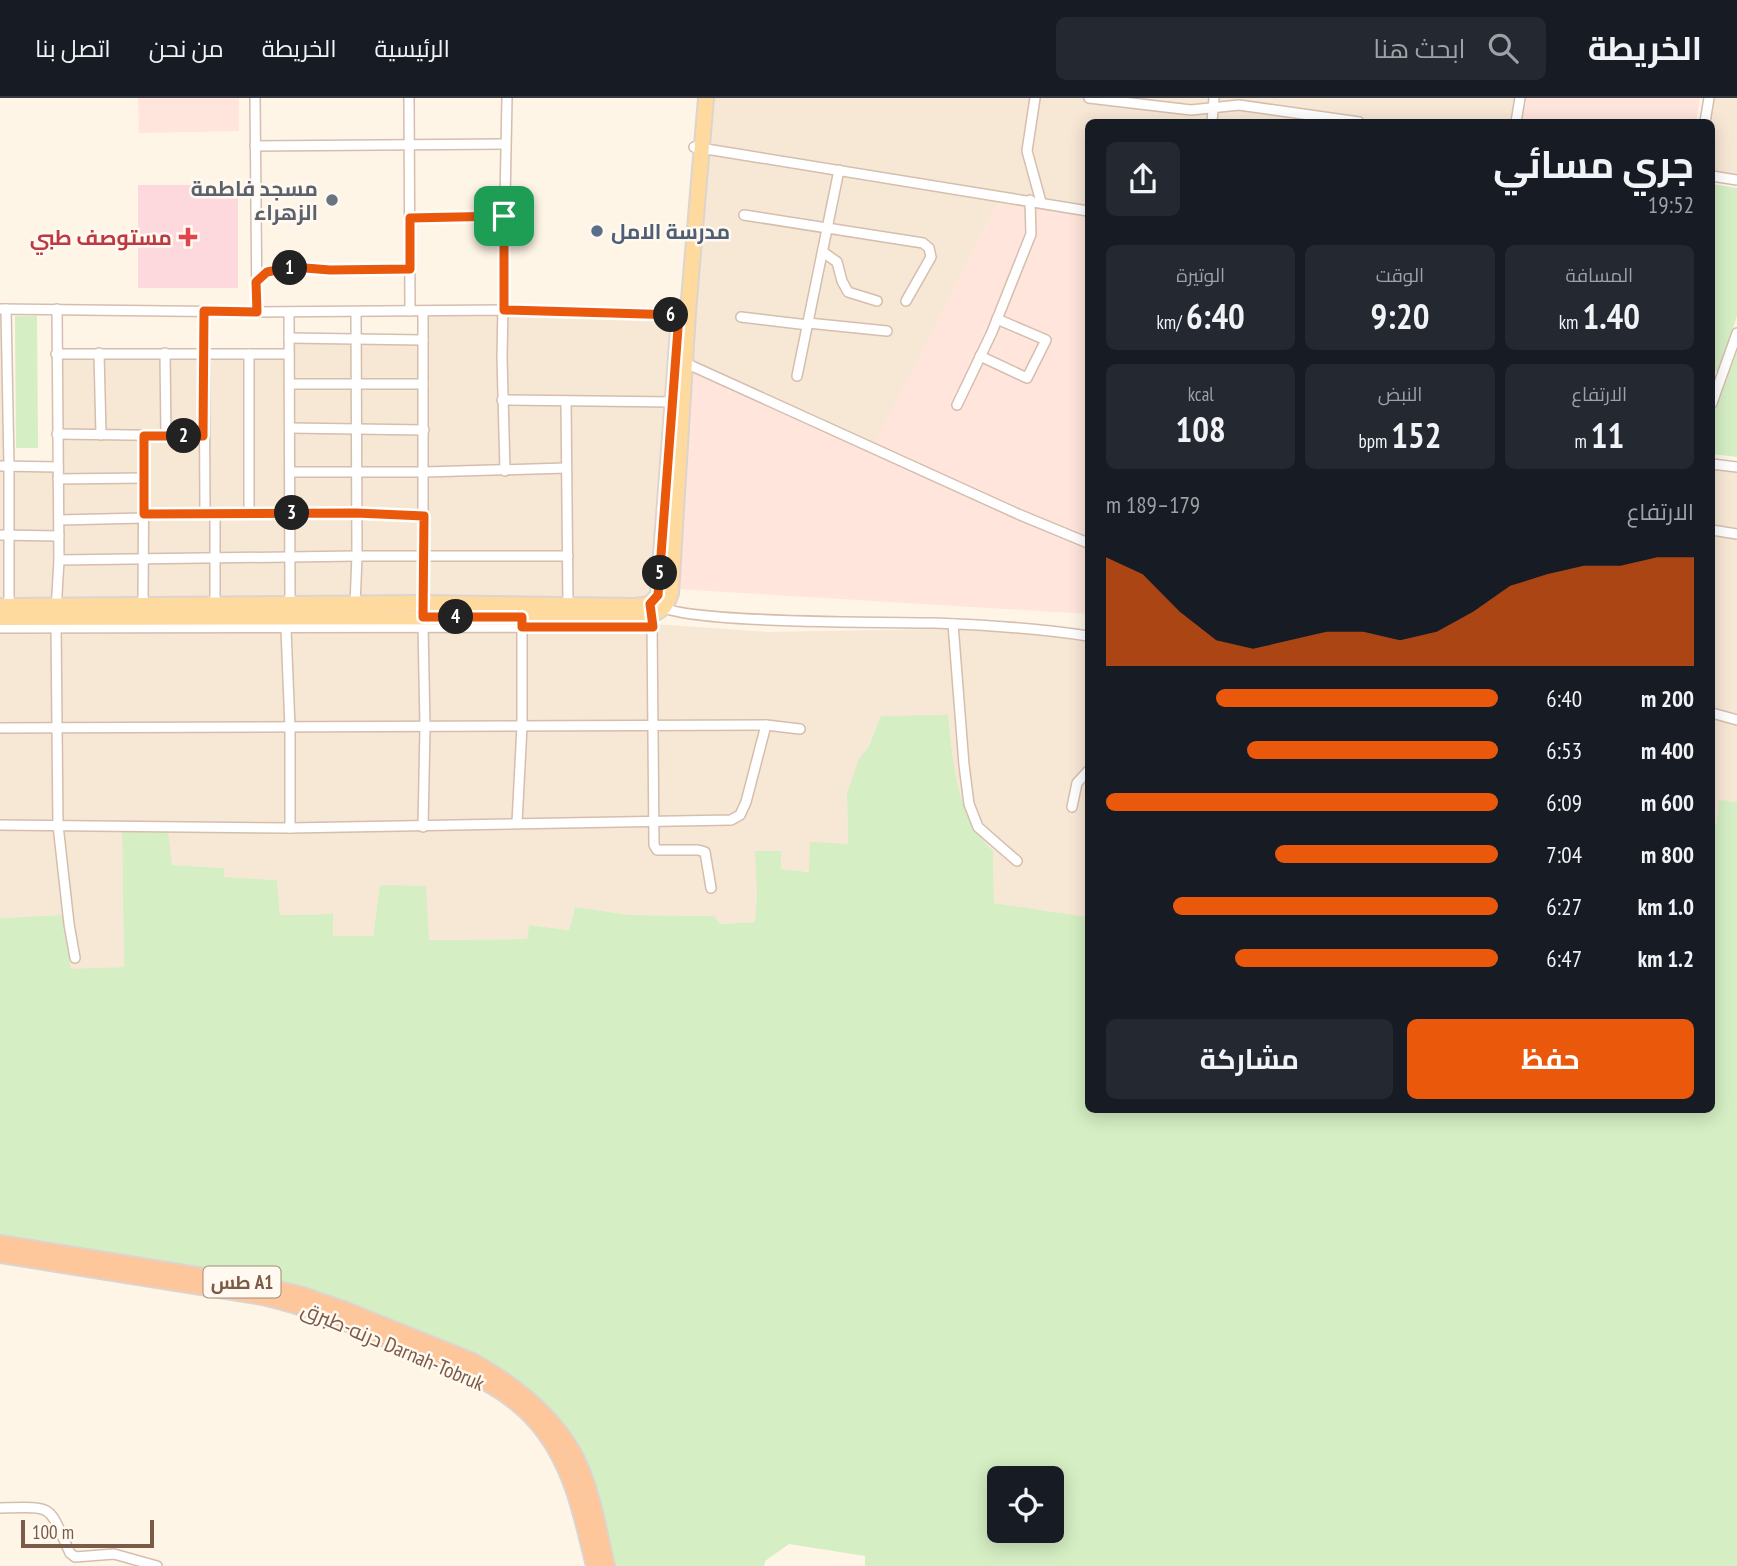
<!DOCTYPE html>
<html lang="ar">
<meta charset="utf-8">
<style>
:root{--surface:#171b24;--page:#242831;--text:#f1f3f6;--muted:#9ea1a6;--line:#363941;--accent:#ea580c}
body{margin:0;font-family:"PT Sans Narrow",Cairo,sans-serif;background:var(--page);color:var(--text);direction:rtl;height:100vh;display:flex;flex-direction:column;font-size:26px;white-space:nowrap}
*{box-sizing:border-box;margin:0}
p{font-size:23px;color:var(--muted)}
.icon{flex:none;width:38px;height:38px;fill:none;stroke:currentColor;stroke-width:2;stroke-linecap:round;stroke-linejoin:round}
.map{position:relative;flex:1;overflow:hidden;direction:ltr}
.drawer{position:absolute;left:1085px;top:21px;width:630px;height:994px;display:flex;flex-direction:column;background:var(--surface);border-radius:10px;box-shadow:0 4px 18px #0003;direction:rtl}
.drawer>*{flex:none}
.controls{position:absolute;left:987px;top:1368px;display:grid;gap:14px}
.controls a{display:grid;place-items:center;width:77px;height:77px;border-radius:10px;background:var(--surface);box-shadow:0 4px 18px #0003;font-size:35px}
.scale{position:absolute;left:21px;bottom:18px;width:133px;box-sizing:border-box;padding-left:7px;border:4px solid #7c5a48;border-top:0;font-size:19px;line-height:24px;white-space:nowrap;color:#7c5a48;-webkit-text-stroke:5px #fff9f0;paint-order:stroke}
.pin{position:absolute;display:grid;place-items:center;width:60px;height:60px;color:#fff;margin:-30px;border-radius:14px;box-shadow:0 4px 10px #0006}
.km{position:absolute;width:35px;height:35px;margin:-18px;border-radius:50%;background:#222;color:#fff;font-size:19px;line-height:35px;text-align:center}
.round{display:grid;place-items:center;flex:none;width:74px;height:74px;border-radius:10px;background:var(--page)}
.headline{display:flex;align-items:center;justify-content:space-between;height:119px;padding:0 21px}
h1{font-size:38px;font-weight:700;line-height:52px}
.stats{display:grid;grid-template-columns:repeat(3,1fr);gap:10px;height:119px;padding:7px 21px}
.stats div{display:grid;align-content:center;border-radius:10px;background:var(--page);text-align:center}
.stats b{font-size:35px;font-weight:700}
.stats small{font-size:19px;font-weight:400}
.stats p{font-size:19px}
.chart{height:196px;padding:14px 21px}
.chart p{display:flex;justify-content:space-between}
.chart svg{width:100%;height:126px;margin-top:7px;fill:var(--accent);opacity:.7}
.button{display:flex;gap:14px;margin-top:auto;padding:14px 21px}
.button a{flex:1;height:80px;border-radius:10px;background:var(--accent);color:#fff;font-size:28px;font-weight:700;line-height:80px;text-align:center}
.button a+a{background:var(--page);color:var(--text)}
ul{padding:0 21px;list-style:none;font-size:23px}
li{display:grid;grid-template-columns:112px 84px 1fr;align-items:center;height:52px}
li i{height:18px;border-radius:9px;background:var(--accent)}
header{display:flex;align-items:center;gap:42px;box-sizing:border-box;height:98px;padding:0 35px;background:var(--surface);border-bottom:2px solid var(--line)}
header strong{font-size:33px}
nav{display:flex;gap:38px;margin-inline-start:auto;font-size:24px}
.search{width:490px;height:63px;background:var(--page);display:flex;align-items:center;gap:18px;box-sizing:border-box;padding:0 24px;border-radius:10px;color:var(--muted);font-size:26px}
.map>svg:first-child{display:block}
.residential{fill:#f7e7d5}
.commercial{fill:#ffe5db}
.medical{fill:#fdd9de}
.green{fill:#d5eec3;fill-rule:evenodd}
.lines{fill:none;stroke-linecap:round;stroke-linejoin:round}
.minor-casing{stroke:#d5beae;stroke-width:12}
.primary-casing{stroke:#ddd4cf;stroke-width:18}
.trunk-casing{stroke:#ddd4cf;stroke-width:18}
.minor{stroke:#fff;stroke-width:9}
.primary{stroke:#ffda9e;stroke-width:14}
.trunk{stroke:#fec69b;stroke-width:14}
.route-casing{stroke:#fff;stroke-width:14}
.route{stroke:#ea580c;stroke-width:9}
.worship-dot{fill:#6b7280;stroke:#fff9f0;stroke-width:2.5}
.service-dot{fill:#5c6f8a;stroke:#fff9f0;stroke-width:2.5}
.health-dot{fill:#e0444e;stroke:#fff9f0;stroke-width:2.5}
.labels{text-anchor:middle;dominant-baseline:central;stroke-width:5;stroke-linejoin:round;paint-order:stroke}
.shield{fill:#fff9f0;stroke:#a38a7a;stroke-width:2}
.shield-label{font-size:19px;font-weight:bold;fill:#7c5a48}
.worship-label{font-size:21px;font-weight:bold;fill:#5b616d;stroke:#fff9f0;text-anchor:end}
.service-label{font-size:21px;font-weight:bold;fill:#4e5e75;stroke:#fff9f0;text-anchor:start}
.health-label{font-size:21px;font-weight:bold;fill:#be3a42;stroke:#fff9f0;text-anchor:end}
.street-label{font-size:21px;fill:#7c5a48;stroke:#fff9f0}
</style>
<header>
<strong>الخريطة</strong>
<div class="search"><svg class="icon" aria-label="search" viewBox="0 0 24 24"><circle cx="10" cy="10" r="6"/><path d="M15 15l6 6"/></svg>ابحث هنا</div>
<nav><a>الرئيسية</a><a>الخريطة</a><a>من نحن</a><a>اتصل بنا</a></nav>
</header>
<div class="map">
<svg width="1737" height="1468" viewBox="0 0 1737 1468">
<rect width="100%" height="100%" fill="#fef5e7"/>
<g class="residential">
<path d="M 712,0 L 1519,0 L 1514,24 L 1088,24 L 1088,111 L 707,50 Z"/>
<path d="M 1714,0 L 1737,0 L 1737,80 L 1712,75 L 1712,24 L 1710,24 Z"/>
<path d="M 707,52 L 1001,99 L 873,350 L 688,264 Z"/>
<path d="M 0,212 L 9,212 L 12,369 L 58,369 L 57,256 L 289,256 L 290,240 L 423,243 L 424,213 L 679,218 L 654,502 L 0,508 Z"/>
<path d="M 1712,367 L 1737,370 L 1737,621 L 1712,614 Z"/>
<path d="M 0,523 L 627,524 L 767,534 L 941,531 L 1052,536 L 1088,541 L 1088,819 L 994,805 L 993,754 L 979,740 L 962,709 L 954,670 L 948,618 L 881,618 L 847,695 L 848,746 L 810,774 L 781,771 L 757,794 L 755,824 L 720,826 L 713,818 L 630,817 L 575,809 L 569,832 L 529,827 L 527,841 L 428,842 L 380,787 L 373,838 L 333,838 L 332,816 L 280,817 L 277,782 L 224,779 L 224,770 L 171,767 L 122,734 L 124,869 L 71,872 L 62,817 L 0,820 Z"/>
<path d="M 1712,620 L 1737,626 L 1737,704 L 1719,703 L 1716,727 L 1712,727 Z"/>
</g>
<g class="commercial">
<path d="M 138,0 L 239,0 L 239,33 L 139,35 Z"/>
<path d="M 1519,0 L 1700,0 L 1696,24 L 1514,24 Z"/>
<path d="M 1001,99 L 1088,118 L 1088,516 L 677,491 L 688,264 L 872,350 Z"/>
</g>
<rect class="medical" x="138" y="87" width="100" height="103"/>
<g class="green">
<path d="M 1712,86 L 1737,90 L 1737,218 L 1721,271 L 1712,275 L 1714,231 L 1712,230 Z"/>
<path d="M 15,218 L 37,218 L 38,350 L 16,350 Z"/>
<path d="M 1737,245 L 1737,359 L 1712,356 L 1712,312 Z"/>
<path d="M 948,617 C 954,668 955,716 993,753 L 994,805 L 1088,819 L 1088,1012 L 1712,1012 L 1712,727 L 1716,727 L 1719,702 L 1737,704 L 1737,1468 L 865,1468 L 865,1458 L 789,1446 L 765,1463 L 764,1468 L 610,1468 L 571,1341 L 546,1306 L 517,1281 L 487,1263 L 341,1208 L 0,1142 L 0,820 L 62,817 L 71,871 L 124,869 L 122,734 L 168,734 L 172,767 L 224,770 L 224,779 L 277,782 L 280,817 L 333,816 L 333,838 L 373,838 L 380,787 L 426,788 L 429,842 L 527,841 L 529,827 L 569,832 L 575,809 L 630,817 L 714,818 L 720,826 L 755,824 L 757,794 L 755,753 L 781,753 L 781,771 L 809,774 L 810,744 L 848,746 L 847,695 L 859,661 L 868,649 L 881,618 ZM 999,1381 L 1052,1381 L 1052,1433 L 999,1433 Z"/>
</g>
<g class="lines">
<g class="minor-casing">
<g id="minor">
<path d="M 255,0 L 257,214"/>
<path d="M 409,0 L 410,213"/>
<path d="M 1035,0 L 1027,53 L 1041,104"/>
<path d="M 1089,0 L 1191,12 L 1239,7 L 1359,24"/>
<path d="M 1212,24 L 1214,0"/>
<path d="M 1516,24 L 1520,0"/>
<path d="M 1705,24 L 1709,0"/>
<path d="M 255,48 L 505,46"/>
<path d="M 694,49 L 1088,113"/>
<path d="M 1712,78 L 1737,82"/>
<path d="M 744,117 L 923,145 L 929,150 L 931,159 L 906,203"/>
<path d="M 410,120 L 504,118"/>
<path d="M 823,154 L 837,164 L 842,183 L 848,194 L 877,203"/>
<path d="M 256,184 L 266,174 L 293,169 L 330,172 L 410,171"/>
<path d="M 0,211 L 250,214 L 504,212 L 684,216"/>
<path d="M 6,211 L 9,368 L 9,508"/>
<path d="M 204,213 L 205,416"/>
<path d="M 289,214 L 290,507"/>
<path d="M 741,219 L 808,227"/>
<path d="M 808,225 L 887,233"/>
<path d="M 289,240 L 423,242"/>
<path d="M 99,255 L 101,337"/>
<path d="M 165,255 L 166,338"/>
<path d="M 56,256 L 289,256"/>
<path d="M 980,258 L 1027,280 L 1046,242 L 997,221"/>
<path d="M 681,263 L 1018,416 L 1088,445"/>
<path d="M 797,278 L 839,72"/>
<path d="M 290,286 L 423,286"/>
<path d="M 502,302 L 673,304"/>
<path d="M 566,303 L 568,506"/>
<path d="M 1712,305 L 1737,235"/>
<path d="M 957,307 L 992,234 L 1031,136 L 1030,102"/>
<path d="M 290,330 L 424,332"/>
<path d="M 57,336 L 203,338"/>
<path d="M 1712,366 L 1737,369"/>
<path d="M 0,368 L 58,369"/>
<path d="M 505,373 L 502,259 L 507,0"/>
<path d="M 290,374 L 424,374 L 566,370"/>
<path d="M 58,381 L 144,380"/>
<path d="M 144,416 L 356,415 L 424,418"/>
<path d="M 249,416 L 249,256"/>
<path d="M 59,422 L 144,420"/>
<path d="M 1712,432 L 1737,436"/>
<path d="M 0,437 L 59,438"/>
<path d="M 59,462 L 357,458 L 568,458"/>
<path d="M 143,507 L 144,338"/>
<path d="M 215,507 L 215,416"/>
<path d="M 355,507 L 357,458 L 356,214"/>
<path d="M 659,507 C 680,526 893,524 934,525 C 986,527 1038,530 1088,538"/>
<path d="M 423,510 L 423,213"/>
<path d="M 56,513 L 59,462 L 57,211"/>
<path d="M 652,525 L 654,747 L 657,752 L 698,752 L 705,754 L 711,790"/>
<path d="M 953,526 L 964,667 L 969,706 L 978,729 L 1017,763"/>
<path d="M 56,527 L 58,727 L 69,826 L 75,860"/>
<path d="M 423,527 L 425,629 L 423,729"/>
<path d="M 0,530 L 653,529"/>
<path d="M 286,531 L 290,630 L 290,730"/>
<path d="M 1712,615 L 1737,622"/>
<path d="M 0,630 L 766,627 L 800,631"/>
<path d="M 1072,709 L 1077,685 L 1088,673"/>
<path d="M 517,725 L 522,628 L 522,524"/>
<path d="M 0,727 L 290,730 L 731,722 L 740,717 L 746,704 L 766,627"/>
<path d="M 0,1410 C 57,1409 47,1406 70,1455 L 75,1459 L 114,1456 L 157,1468"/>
</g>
</g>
<g class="primary-casing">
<g id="primary">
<path d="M 0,508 L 423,505 L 635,508 L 650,506 L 658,497 L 679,220"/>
<path d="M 0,520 L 632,519 C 652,518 665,516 671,495 L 688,214 L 706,0"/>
</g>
</g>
<g class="trunk-casing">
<g id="trunk">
<path d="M 0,1145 L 266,1188 L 303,1197 L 346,1212 L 473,1263 C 512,1285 551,1315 573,1354 C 592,1388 598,1430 607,1468"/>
<path d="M 0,1157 L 263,1199 C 313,1211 358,1229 404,1249 C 454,1269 511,1288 544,1334 C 574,1374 582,1421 594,1468"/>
</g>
</g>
<use href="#minor" class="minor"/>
<use href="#primary" class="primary"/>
<use href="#trunk" class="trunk"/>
</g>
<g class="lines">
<g class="route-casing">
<path id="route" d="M 504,118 L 504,212 L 679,217 L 658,497 L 650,506 L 653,529 L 522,529 L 522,519 L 423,519 L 424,418 L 356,415 L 144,416 L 144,338 L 203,338 L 204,213 L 257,214 L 256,184 L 267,174 L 293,169 L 330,172 L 410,171 L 410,120 Z"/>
</g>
<use href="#route" class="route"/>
</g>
<circle class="worship-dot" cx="332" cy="102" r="7"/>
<circle class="service-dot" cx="597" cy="133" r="7"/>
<path class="health-dot" d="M184.5 128.5h7v7h7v7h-7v7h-7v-7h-7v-7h7z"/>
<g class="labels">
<rect class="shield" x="203.5" y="1168.5" width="77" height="31" rx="5"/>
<g class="shield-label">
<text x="242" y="1184">طس A1</text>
</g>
<g class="worship-label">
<text x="318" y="90">مسجد فاطمة<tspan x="318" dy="24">الزهراء</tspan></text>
</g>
<g class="service-label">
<text x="611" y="133">مدرسة الامل</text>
</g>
<g class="health-label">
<text x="172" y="139">مستوصف طبي</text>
</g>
<g class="street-label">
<text transform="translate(393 1248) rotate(23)">درنه-طبرق Darnah-Tobruk</text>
</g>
</g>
</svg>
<div class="controls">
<a><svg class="icon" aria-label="locate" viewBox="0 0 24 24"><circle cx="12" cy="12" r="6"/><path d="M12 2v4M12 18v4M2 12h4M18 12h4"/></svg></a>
</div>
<div class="scale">100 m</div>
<div class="pin" style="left:504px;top:118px;background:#1e9e55"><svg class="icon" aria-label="arrive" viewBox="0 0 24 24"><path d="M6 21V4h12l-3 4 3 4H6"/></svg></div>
<b class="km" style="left:290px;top:170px">1</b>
<b class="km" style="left:184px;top:338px">2</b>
<b class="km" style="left:292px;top:415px">3</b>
<b class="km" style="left:456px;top:519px">4</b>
<b class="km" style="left:660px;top:475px">5</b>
<b class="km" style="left:671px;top:217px">6</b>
<section class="drawer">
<div class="headline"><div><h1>جري مسائي</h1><p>19:52</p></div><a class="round"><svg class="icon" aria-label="share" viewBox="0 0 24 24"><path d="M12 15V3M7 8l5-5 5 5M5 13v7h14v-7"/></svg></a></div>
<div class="stats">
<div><p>المسافة</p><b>1.40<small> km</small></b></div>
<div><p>الوقت</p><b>9:20</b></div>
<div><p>الوتيرة</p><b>6:40<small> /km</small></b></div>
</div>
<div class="stats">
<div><p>الارتفاع</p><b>11<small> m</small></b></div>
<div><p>النبض</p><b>152<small> bpm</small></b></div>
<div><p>kcal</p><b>108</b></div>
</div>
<div class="chart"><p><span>الارتفاع</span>179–189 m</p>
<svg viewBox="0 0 160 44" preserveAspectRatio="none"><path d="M0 44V6L10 12L20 25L30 35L40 38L50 35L60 32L70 32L80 35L90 32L100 25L110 16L120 12L130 9L140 9L150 6L160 6V44z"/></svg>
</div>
<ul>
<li><b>200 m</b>6:40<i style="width:72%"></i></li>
<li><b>400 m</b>6:53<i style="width:64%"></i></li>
<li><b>600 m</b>6:09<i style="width:100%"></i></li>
<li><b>800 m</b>7:04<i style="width:57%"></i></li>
<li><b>1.0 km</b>6:27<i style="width:83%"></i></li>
<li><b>1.2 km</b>6:47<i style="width:67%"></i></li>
</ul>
<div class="button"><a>حفظ</a><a>مشاركة</a></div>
</section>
</div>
